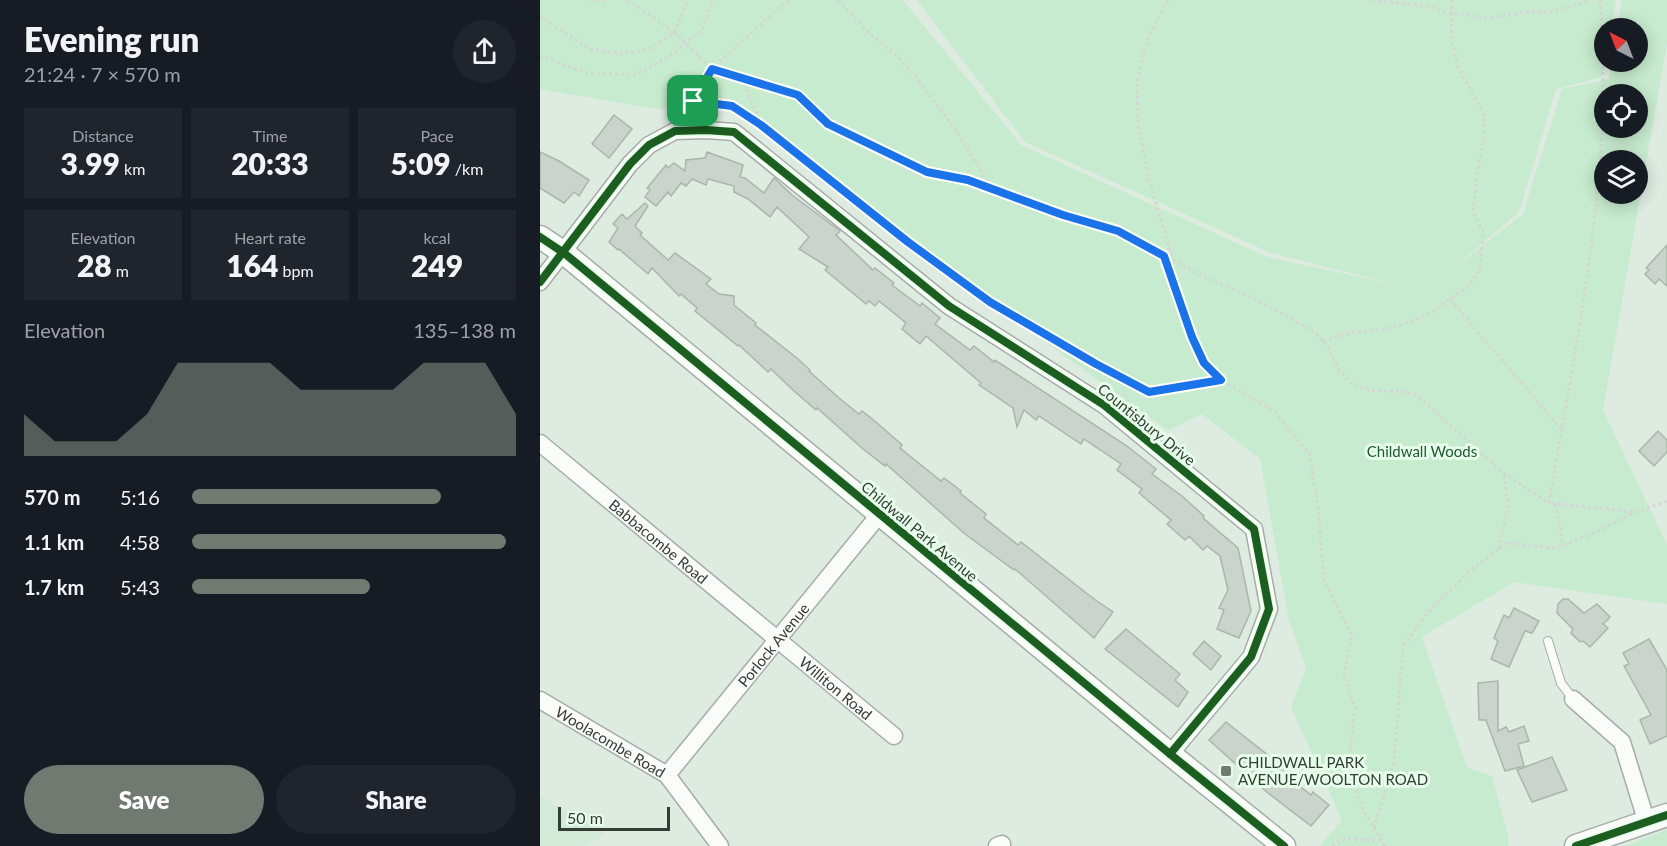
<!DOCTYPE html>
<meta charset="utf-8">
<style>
:root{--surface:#171b24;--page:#20242c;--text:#f1f3f6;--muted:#9ea1a6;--accent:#707a71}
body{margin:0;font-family:Lato,sans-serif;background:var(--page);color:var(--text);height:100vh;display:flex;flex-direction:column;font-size:22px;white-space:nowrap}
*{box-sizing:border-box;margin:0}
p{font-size:20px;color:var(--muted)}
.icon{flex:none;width:33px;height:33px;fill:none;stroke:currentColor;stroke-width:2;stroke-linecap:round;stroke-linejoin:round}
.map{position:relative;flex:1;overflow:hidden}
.details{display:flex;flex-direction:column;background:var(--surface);width:540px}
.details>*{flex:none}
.needle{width:39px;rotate:318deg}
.buttons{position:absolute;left:1054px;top:18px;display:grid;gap:12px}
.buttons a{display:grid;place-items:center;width:54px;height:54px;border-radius:50%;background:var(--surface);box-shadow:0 3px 15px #0003;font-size:30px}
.scale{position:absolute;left:18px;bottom:15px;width:112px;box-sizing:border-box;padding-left:6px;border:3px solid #343d35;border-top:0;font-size:16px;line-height:21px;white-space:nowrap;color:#343d35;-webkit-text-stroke:4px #e6feea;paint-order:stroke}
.pin{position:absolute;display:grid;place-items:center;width:51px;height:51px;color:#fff;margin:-26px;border-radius:12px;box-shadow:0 3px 9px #0006}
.round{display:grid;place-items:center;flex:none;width:63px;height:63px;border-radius:32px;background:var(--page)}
.summary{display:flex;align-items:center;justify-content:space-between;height:102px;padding:0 24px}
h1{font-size:33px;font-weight:800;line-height:45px}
.stats{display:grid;grid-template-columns:repeat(3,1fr);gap:9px;height:102px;padding:6px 24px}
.stats div{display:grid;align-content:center;border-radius:0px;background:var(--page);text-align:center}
.stats b{font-size:30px;font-weight:800}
.stats small{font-size:16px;font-weight:400}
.stats p{font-size:16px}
.chart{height:168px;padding:12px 24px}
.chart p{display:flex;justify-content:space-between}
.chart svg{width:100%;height:108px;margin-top:6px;fill:var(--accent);opacity:.7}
.primary-button{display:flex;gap:12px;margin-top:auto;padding:12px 24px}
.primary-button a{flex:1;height:69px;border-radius:36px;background:var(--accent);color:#fff;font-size:24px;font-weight:800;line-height:69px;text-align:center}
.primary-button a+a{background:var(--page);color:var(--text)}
ul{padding:0 24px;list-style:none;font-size:20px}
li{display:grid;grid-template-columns:96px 72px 1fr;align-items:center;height:45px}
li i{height:15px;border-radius:8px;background:var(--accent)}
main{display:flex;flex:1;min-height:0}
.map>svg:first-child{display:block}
.built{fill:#d4ead8}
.green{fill:#c7ebce;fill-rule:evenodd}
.building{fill:#cad4cc;stroke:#abb5ac;stroke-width:1.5}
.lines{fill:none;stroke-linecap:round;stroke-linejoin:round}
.lane-casing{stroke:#a5aea6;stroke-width:10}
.street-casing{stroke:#a5aea6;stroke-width:19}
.secondary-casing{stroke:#a5aea6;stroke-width:25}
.path{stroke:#d3d7d3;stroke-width:3;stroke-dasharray:3 3;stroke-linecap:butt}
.lane{stroke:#fafcfa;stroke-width:8}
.street{stroke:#fafcfa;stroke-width:16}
.secondary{stroke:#fafcfa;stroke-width:22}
.path-bridge{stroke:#d3d7d3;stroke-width:3;stroke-dasharray:3 3;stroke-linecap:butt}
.cycleway-casing{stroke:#e6feea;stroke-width:11}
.cycleway{stroke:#1b5e20;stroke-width:8}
.route-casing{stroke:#fff;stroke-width:12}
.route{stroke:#1a73e8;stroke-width:8}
.poi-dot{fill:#707a71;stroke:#e6feea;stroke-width:2}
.labels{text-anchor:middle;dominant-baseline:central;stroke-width:6;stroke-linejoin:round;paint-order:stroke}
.street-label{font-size:15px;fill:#343d35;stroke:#e6feea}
.park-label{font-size:15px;fill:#1e5930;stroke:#e6feea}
.poi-label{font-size:15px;fill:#343d35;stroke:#e6feea;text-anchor:start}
</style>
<main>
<section class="details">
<div class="summary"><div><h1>Evening run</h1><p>21:24 · 7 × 570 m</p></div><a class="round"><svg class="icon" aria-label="share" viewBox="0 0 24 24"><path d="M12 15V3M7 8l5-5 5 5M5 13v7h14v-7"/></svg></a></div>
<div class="stats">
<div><p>Distance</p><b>3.99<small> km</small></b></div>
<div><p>Time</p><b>20:33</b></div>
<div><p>Pace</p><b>5:09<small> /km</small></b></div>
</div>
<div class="stats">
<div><p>Elevation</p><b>28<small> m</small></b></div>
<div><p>Heart rate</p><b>164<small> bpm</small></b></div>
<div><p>kcal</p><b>249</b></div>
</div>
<div class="chart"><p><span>Elevation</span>135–138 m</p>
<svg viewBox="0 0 160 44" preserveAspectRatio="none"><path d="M0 44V27L10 38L20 38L30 38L40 27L50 6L60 6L70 6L80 6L90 17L100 17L110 17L120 17L130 6L140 6L150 6L160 27V44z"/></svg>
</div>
<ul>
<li><b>570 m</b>5:16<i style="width:77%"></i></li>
<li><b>1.1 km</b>4:58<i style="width:97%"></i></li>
<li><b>1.7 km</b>5:43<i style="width:55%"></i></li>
</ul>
<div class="primary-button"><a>Save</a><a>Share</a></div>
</section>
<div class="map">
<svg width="1127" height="846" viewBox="0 0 1127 846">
<rect width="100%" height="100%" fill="#deebe0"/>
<path class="built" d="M 0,796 L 66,834 L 44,846 L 0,846 Z"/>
<g class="green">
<path d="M 0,0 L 363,0 L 481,145 L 727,257 L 858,285 L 731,253 L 485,142 L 377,0 L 1076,0 L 1071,28 L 1065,28 L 1065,61 L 1062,77 L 1016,89 L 979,212 L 909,272 L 983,214 L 1022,89 L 1069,79 L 1072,62 L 1098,62 L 1098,28 L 1077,28 L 1082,0 L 1127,0 L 1127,43 L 1063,410 L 1127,545 L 1127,604 L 974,582 L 882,637 L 927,768 L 952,776 L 969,840 L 968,846 L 780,846 L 802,820 L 751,707 L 766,668 L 749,620 L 720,459 L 662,414 L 628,431 L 421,281 L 192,106 L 115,109 L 0,89 ZM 1065,94 L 1098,94 L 1098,128 L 1065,128 ZM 1065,160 L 1098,160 L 1098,194 L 1065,194 Z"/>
<path d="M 1127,830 L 1127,846 L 1085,846 Z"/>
</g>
<g class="building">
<path d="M 74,115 L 92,129 L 69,158 L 52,144 Z"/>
<path d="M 0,152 L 19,161 L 49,180 L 39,196 L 34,192 L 24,203 L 0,188 Z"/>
<path d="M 167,152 L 203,165 L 200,177 L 205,178 L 224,193 L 234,178 L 252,195 L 300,231 L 296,235 L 333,270 L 335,268 L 354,283 L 352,285 L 380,306 L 382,303 L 400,318 L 395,324 L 430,350 L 434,346 L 454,362 L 455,360 L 587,446 L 616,469 L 612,474 L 642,496 L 664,516 L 663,518 L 698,548 L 711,611 L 699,638 L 677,629 L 684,610 L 679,608 L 688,590 L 680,556 L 667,546 L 663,550 L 649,536 L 645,540 L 627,524 L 631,520 L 599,493 L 602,489 L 577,470 L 581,464 L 544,439 L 541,444 L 499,416 L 496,420 L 484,410 L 477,427 L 473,408 L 439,385 L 441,383 L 386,336 L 380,344 L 362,329 L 366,323 L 339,301 L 335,306 L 329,301 L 326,304 L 285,270 L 288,267 L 259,249 L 269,237 L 237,207 L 230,217 L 208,199 L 194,192 L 194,186 L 168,179 L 166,185 L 152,179 L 146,186 L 141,183 L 131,196 L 128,192 L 116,206 L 105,197 L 110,190 L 107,188 L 126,165 L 128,168 L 134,163 L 145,171 L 146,160 L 165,158 Z"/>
<path d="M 105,203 L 108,206 L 95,226 L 102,233 L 100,235 L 128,260 L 135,253 L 171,279 L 166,284 L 179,294 L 194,296 L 194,305 L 216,323 L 215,325 L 258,359 L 270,370 L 269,371 L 299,398 L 319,414 L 322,411 L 336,422 L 362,445 L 360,448 L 401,481 L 404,478 L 421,491 L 420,493 L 446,514 L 444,518 L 478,545 L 481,542 L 554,599 L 573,612 L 554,638 L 475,569 L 474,570 L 425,534 L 346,464 L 345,466 L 323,449 L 277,408 L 276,410 L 254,391 L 231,369 L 228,372 L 199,345 L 198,346 L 155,311 L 157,308 L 141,294 L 139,296 L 112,268 L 108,274 L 79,249 L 78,250 L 69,242 L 78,228 L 73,224 L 82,214 L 87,219 Z"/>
<path d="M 1127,245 L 1127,286 L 1119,279 L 1115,284 L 1105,274 L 1109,270 L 1106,268 Z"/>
<path d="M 1118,431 L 1127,440 L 1127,452 L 1114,466 L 1099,451 Z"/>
<path d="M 1023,599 L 1028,599 L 1044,613 L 1057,604 L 1070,617 L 1063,624 L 1068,628 L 1050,647 L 1043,641 L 1040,642 L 1031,633 L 1033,629 L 1017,613 L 1018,604 Z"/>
<path d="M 974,608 L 999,621 L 992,633 L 985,631 L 969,667 L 951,659 L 958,641 L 954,638 L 964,615 L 969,618 Z"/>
<path d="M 586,629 L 640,674 L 635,680 L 648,692 L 638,707 L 565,649 Z"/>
<path d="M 1109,639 L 1127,670 L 1127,736 L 1110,744 L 1100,720 L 1111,715 L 1084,666 L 1089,664 L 1083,653 Z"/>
<path d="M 664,641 L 681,656 L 671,670 L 653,654 Z"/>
<path d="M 958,681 L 958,731 L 966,727 L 969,732 L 984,726 L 989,741 L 978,744 L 984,766 L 965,771 L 946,720 L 939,720 L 938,683 Z"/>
<path d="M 686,722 L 747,770 L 744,774 L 771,795 L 773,792 L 789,805 L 771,826 L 728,793 L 669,740 Z"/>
<path d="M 1012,757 L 1027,790 L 992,802 L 977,770 Z"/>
</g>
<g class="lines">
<g class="lane-casing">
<path id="lane" d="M 1008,641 L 1021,683 L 1033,699"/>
</g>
<g class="street-casing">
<g id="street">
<path d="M 0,282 L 90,164 L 109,145 L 135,131 L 166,130 L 194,132 L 409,306 L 564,405 L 714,529 L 729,609 L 711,657 L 630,754"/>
<path id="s1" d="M 0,443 L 354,736"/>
<path d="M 1033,699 L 1082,742 L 1107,823"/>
<path id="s2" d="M 0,700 L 127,775 L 180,846"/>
<path id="s3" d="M 127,775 L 339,515"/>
<path d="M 457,846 L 462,844"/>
</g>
</g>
<g class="secondary-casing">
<g id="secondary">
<path d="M 0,237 L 24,253 L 630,754 L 744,846"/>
<path d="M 1036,846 L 1127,815"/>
</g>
</g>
<g class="path">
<path d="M 50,0 L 67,0"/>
<path d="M 88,0 L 134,32"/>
<path d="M 298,0 L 328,32 L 357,56 L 376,77 L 416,130 L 441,171 L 454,190"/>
<path d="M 628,0 L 610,34 L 603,57 L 597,82 L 598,122 L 609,180 L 633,260 L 666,278 L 719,301 L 776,333 L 789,349 L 798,369 L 814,386 L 834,391 L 858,391 L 877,395 L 964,474 L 1009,503"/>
<path d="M 832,0 L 891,7 L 910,13 L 949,18 L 992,11 L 1009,12 L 1051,0"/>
<path d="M 912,0 L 911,37 L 918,67 L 944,114 L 944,136 L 937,172 L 933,212 L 943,231 L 940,269 L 929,286 L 910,299 L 1021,429"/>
<path d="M 1060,0 C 1074,169 1037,337 1009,503 L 1096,512 L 1127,501"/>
<path d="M 0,16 L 49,49 L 83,54 L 112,48 L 134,32 L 148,0"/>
<path d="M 0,56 L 48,73 L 95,75 L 130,56 L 162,30 L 173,0"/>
<path d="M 172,69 L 258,95 L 288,124 L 386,173 L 428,180 L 523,215 L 578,231 L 625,256 L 652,337 L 664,363 L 677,378 L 733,410 L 770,455 L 778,507 L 784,580 L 812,636 L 804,673 L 815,708 L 810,751 L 814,783 L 823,809 L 845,846"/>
<path d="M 202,78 L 221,125 L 368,242 L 450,302 L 556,364 L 609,392 L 681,380"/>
<path d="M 153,101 L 192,106 L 221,124"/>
<path d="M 144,117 L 172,69 L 239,8 L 251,0"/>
<path d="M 783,341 L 813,332 L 845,329 L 875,320 L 893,312 L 910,299"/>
<path d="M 1015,504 L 1022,537 L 1021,546"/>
<path d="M 959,549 L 968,506 L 964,474"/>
<path d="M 834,828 L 854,762 L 863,647 L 887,613 L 930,571 L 966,543 L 1015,548 L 1050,535 L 1095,512"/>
<path d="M 792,846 L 805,839 L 841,840"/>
</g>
<use href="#lane" class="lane"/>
<use href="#street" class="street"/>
<use href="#secondary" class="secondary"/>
<path class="path-bridge" d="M 134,32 L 172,69"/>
<g class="cycleway-casing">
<g id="cycleway">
<path d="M 0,237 L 24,253 L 630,754 L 744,846"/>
<path d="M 0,282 L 90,164 L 109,145 L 135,131 L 166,130 L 194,132 L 409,306 L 564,405 L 714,529 L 729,609 L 711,657 L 630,754"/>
<path d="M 1036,846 L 1127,815"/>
</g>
</g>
<use href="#cycleway" class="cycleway"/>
</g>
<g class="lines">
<g class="route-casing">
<path id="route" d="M 172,69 L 258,95 L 288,124 L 387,172 L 428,180 L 523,215 L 578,231 L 624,256 L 652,337 L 664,363 L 681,380 L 609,392 L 556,364 L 450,302 L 368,242 L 221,125 L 192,106 L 153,101 Z"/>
</g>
<use href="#route" class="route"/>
</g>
<rect class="poi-dot" x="680" y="765" width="12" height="12" rx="3"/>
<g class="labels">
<g class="street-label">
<text transform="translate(607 424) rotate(39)">Countisbury Drive</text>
<text transform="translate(380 531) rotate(40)">Childwall Park Avenue</text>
<text stroke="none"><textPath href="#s1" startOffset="154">Babbacombe Road</textPath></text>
<text stroke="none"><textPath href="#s3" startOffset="168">Porlock Avenue</textPath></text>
<text stroke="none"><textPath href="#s1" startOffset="384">Williton Road</textPath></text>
<text stroke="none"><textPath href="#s2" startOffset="82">Woolacombe Road</textPath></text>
</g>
<g class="park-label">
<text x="882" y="451">Childwall Woods</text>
</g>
<g class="poi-label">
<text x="698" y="762">CHILDWALL PARK<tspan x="698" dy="17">AVENUE/WOOLTON ROAD</tspan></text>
</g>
</g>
</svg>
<div class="buttons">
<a><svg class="needle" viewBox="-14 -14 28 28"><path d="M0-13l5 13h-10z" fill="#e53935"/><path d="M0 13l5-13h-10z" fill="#9ea1a6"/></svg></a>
<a><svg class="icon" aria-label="locate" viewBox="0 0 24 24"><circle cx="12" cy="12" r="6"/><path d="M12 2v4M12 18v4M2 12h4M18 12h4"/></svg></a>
<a><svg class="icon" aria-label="layers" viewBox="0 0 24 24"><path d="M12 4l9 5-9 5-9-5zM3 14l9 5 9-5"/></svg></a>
</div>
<div class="scale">50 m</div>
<div class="pin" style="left:153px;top:101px;background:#1e9e55"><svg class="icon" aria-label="arrive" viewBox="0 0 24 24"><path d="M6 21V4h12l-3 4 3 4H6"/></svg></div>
</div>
</main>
